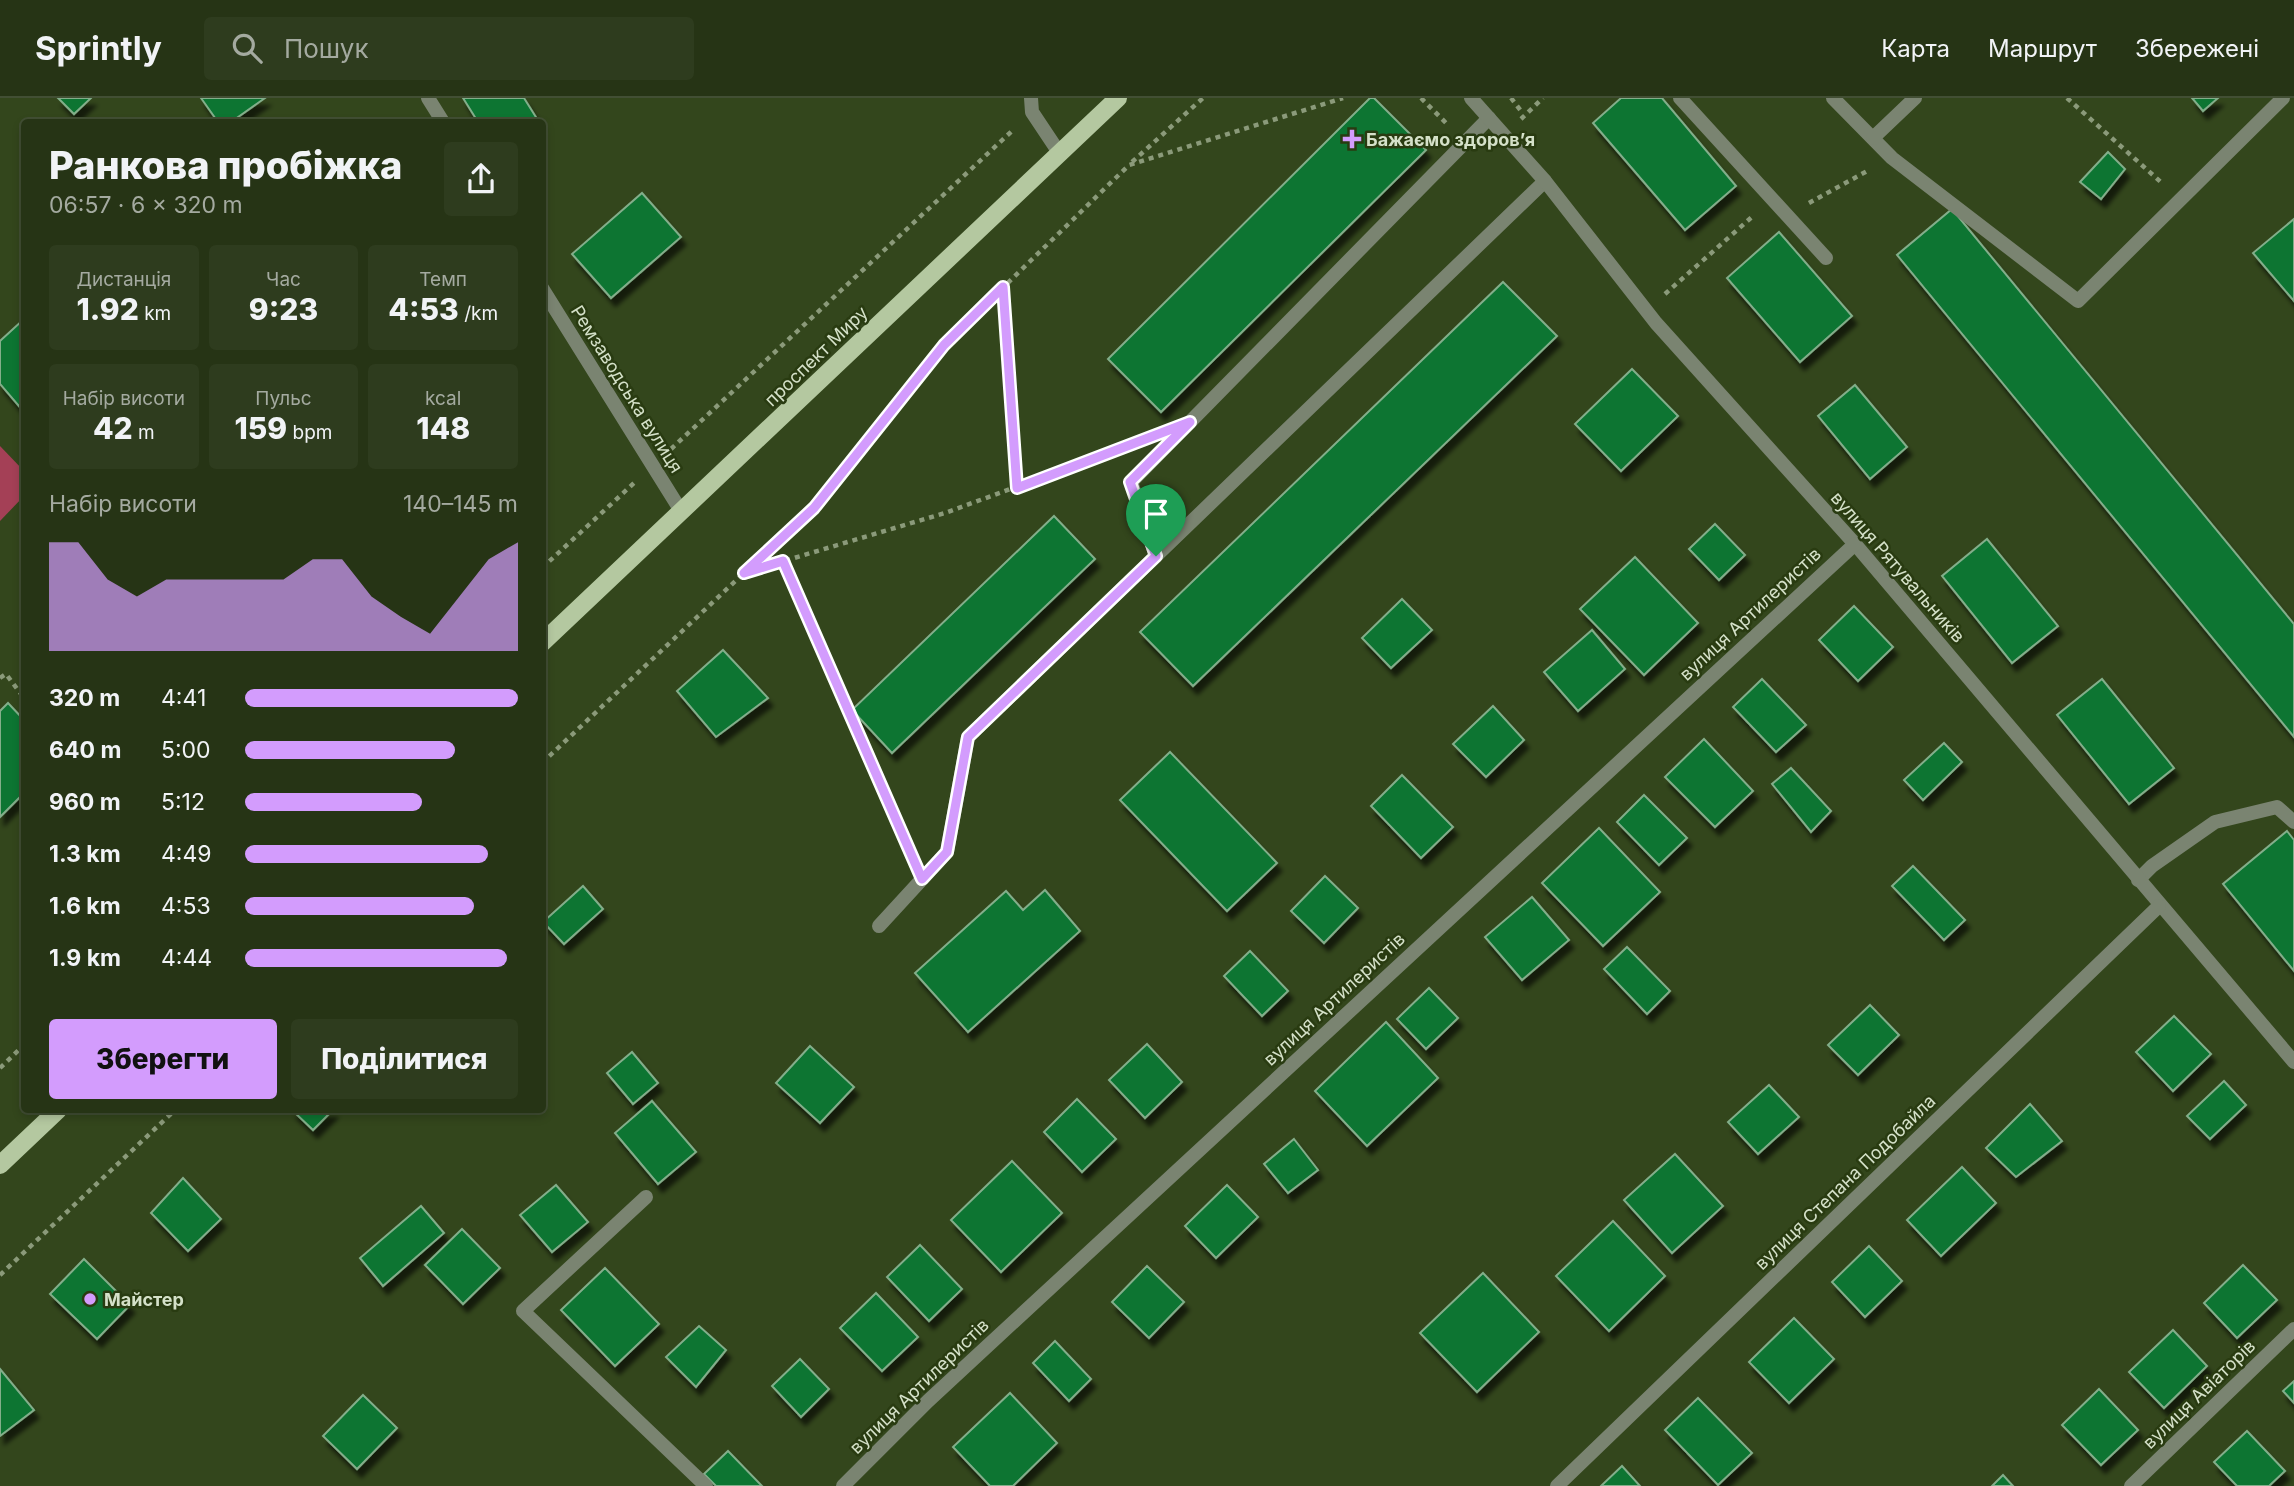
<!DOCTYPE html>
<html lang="uk">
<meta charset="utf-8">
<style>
:root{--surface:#263415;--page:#2e3c1e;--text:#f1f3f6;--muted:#a4aaa0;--line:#424f34;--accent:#d39cfd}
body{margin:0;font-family:Inter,sans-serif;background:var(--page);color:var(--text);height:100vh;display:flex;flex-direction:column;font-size:26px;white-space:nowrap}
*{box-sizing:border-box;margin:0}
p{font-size:23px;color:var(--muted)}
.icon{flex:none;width:38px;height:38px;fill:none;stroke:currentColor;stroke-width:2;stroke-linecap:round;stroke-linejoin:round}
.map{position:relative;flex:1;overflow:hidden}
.details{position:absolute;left:21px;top:21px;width:525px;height:994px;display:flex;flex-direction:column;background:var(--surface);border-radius:7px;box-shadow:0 4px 10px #0003,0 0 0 2px var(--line)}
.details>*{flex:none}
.pin{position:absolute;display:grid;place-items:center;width:60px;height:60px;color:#fff;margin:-72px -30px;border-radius:50% 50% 50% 0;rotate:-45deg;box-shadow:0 0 7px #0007}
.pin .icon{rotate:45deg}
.round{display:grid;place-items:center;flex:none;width:74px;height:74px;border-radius:7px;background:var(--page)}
.headline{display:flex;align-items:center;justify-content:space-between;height:119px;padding:0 28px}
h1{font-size:38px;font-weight:800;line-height:52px}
.stats{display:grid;grid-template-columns:repeat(3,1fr);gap:10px;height:119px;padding:7px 28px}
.stats div{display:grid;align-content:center;border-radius:7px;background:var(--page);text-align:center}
.stats b{font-size:30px;font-weight:800}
.stats small{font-size:19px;font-weight:400}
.stats p{font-size:19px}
.chart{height:196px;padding:14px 28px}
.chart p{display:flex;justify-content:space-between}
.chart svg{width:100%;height:126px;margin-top:7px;fill:var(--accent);opacity:.7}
.cta{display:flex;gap:14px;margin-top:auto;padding:14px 28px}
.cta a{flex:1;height:80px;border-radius:7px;background:var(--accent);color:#111;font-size:28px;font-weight:800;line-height:80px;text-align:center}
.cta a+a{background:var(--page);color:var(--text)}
ul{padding:0 28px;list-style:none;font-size:23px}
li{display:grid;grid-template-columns:112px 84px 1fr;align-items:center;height:52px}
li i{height:18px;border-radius:9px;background:var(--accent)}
header{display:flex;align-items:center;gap:42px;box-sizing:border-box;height:98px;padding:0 35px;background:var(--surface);border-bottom:2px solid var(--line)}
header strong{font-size:33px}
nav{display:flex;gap:38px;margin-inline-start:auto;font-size:24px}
.search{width:490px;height:63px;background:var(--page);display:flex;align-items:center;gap:18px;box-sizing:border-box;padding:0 24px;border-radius:7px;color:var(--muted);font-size:26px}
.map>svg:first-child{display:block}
.green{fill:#a44056}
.building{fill:#077533;stroke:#83ae8a;stroke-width:2;filter:url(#shadow)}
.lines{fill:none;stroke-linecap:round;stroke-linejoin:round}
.path{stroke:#8b9a7a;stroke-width:4.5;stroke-dasharray:5 5;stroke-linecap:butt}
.service{stroke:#7a8471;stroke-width:14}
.minor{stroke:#7a8471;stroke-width:14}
.primary{stroke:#b4c8a0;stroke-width:18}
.route-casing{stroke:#fff;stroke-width:14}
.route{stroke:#d39cfd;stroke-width:9}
.poi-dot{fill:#d39cfd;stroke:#293b11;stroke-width:2.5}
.labels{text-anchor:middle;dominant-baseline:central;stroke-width:5;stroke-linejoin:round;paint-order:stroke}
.poi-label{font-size:18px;font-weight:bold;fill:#d5e1c9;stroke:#293b11;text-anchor:start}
.street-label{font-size:18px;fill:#d5e1c9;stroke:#293b11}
</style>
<header>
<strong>Sprintly</strong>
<div class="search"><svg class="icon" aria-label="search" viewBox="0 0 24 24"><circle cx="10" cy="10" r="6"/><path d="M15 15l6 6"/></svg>Пошук</div>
<nav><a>Карта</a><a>Маршрут</a><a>Збережені</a></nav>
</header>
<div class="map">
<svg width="2294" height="1388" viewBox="0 0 2294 1388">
<defs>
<filter id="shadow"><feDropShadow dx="4.5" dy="8" stdDeviation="2" flood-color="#0009"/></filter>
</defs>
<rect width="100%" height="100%" fill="#33461c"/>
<path class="green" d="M 0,348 L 24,373 L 24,398 L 0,423 Z"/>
<g class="building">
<path d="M 58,0 L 91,0 L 74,16 Z"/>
<path d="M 201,0 L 265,0 L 231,24 L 218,24 Z"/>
<path d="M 463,0 L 524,0 L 539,24 L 478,24 Z"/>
<path d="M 1370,0 L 1374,0 L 1426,52 L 1161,314 L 1108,261 Z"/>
<path d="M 1621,0 L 1662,0 L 1736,88 L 1685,132 L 1593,25 Z"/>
<path d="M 2192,0 L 2218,0 L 2203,13 Z"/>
<path d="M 2108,54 L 2125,71 L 2101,101 L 2080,84 Z"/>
<path d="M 642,95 L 681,139 L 611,200 L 572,156 Z"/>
<path d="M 1952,111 L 2294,526 L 2294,639 L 1897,157 Z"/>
<path d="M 2294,121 L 2294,203 L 2253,155 Z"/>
<path d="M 1779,134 L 1852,218 L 1800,264 L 1727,180 Z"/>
<path d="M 1503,184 L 1557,238 L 1193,588 L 1140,534 Z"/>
<path d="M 24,221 L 24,314 L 0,286 L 0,243 Z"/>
<path d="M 1632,271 L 1678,318 L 1621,373 L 1575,326 Z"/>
<path d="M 1855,287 L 1907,349 L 1870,381 L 1818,318 Z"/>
<path d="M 1054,418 L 1095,461 L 892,655 L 852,612 Z"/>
<path d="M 1715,426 L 1745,457 L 1719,482 L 1689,451 Z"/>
<path d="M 1987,441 L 2058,528 L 2012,565 L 1942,478 Z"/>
<path d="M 1635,459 L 1698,525 L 1644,577 L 1580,511 Z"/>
<path d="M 1402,501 L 1432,532 L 1391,570 L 1362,540 Z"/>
<path d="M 1854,508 L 1893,549 L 1858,583 L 1819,542 Z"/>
<path d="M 1592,532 L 1625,571 L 1578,613 L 1544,574 Z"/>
<path d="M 723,552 L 768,600 L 716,639 L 677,593 Z"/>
<path d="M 1762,581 L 1806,627 L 1776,654 L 1733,609 Z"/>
<path d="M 2102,581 L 2174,670 L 2129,706 L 2057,617 Z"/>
<path d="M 8,605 L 24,622 L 24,695 L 0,719 L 0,613 Z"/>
<path d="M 1493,608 L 1524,642 L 1486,679 L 1453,646 Z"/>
<path d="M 1704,641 L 1753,693 L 1715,729 L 1665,679 Z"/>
<path d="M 1944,645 L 1962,664 L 1923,702 L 1904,682 Z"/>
<path d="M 1170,654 L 1277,765 L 1227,813 L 1120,702 Z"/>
<path d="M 1791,670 L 1831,713 L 1811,734 L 1772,686 Z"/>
<path d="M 1402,677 L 1453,729 L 1421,760 L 1371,708 Z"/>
<path d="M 1644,697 L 1687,740 L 1659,767 L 1617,724 Z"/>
<path d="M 1599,730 L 1660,794 L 1603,848 L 1542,785 Z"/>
<path d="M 2287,733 L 2294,742 L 2294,873 L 2223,786 Z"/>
<path d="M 1913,768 L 1965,822 L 1944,842 L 1892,788 Z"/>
<path d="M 1325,778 L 1358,810 L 1324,845 L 1291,813 Z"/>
<path d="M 583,788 L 603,811 L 564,846 L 543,824 Z"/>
<path d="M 1045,792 L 1080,833 L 968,934 L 915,875 L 1006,793 L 1023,812 Z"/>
<path d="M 1532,799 L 1569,842 L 1522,882 L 1485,839 Z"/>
<path d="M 1627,849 L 1670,893 L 1647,916 L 1604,871 Z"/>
<path d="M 1250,853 L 1288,893 L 1262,918 L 1224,878 Z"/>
<path d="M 1429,890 L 1458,920 L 1426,951 L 1397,921 Z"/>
<path d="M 1870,907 L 1899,937 L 1858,977 L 1828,947 Z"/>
<path d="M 2174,918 L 2211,956 L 2173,993 L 2136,954 Z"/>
<path d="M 1386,924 L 1438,980 L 1367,1048 L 1315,993 Z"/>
<path d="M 1147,946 L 1182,984 L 1145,1020 L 1109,982 Z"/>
<path d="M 810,948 L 854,989 L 820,1025 L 776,985 Z"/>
<path d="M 632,954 L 658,985 L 633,1006 L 607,975 Z"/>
<path d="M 2224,983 L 2246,1007 L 2210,1041 L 2187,1018 Z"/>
<path d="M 1769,987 L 1799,1019 L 1758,1056 L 1728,1024 Z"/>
<path d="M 1077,1001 L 1116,1041 L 1082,1074 L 1044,1034 Z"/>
<path d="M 652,1003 L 696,1054 L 658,1086 L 615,1035 Z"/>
<path d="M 2030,1006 L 2062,1043 L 2016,1079 L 1986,1050 Z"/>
<path d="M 292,1012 L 333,1012 L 313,1032 Z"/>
<path d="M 1294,1041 L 1318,1072 L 1288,1095 L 1264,1066 Z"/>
<path d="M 1675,1056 L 1723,1108 L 1672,1155 L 1624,1102 Z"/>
<path d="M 1012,1063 L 1062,1115 L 1001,1174 L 951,1122 Z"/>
<path d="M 1962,1069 L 1996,1105 L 1941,1158 L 1907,1122 Z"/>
<path d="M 183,1080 L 221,1121 L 188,1153 L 151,1115 Z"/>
<path d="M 556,1087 L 588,1124 L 552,1154 L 520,1117 Z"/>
<path d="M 1227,1087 L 1258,1119 L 1216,1160 L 1185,1128 Z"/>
<path d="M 421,1108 L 444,1135 L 383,1188 L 360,1160 Z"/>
<path d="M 1613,1123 L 1665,1178 L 1609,1233 L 1556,1178 Z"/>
<path d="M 462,1131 L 500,1170 L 463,1206 L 425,1167 Z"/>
<path d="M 920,1147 L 962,1191 L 929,1223 L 887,1179 Z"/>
<path d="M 1869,1148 L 1902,1183 L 1865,1219 L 1832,1184 Z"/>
<path d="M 84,1161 L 130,1207 L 97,1241 L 50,1196 Z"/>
<path d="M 2243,1167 L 2277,1202 L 2237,1240 L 2204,1205 Z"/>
<path d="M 1147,1168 L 1184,1204 L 1149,1240 L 1112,1204 Z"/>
<path d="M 605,1170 L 659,1226 L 615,1268 L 561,1212 Z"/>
<path d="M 1483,1175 L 1539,1234 L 1477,1294 L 1420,1235 Z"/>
<path d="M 876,1195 L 918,1239 L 882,1273 L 840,1230 Z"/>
<path d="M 1794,1220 L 1834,1261 L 1789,1305 L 1749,1264 Z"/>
<path d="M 699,1228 L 726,1252 L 696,1289 L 666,1259 Z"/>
<path d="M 2173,1232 L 2207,1268 L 2164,1310 L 2129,1274 Z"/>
<path d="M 1055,1243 L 1091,1281 L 1069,1303 L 1033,1265 Z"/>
<path d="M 800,1261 L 829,1291 L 801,1319 L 772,1288 Z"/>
<path d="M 0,1271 L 34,1312 L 0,1338 Z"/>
<path d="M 2294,1283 L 2294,1305 L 2283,1293 Z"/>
<path d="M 2099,1291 L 2138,1332 L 2101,1367 L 2062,1327 Z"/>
<path d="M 1010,1295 L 1057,1345 L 1013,1388 L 990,1388 L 953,1349 Z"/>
<path d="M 363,1297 L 397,1330 L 357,1371 L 323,1338 Z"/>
<path d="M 1698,1300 L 1752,1355 L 1718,1387 L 1665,1332 Z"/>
<path d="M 2247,1333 L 2285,1373 L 2269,1388 L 2237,1388 L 2214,1364 Z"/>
<path d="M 728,1353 L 762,1388 L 716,1388 L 704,1376 Z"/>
<path d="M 1622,1368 L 1640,1388 L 1601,1388 Z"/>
<path d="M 2003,1377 L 2013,1388 L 1992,1388 Z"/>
</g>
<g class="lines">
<g class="path">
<path d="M 1421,0 L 1447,26"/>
<path d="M 1511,0 L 1521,13"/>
<path d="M 2067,0 L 2163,86"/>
<path d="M 1521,21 L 1543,0"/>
<path d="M 1132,64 L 1203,0"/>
<path d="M 1809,105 L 1869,72"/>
<path d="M 1003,189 L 1017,390"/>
<path d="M 1665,196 L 1753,118"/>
<path d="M 671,351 L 1013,32"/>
<path d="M 783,463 L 911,758"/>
<path d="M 542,470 L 634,385"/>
<path d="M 747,474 L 945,415 L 1130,347"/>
<path d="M 0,580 L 6,576 L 24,600"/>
<path d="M 542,665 L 814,409 L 944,247 L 1129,67 L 1343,0"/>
<path d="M 0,970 L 24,947"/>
<path d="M 0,1177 L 175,1012"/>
</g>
<g class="service">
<path d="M 1031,0 L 1032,14 L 1060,56"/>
<path d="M 1680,0 L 1826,160"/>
<path d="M 1833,0 L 1892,60 L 2078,203 L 2283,0"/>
<path d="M 1873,40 L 1915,0"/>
<path d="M 1156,458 L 1131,384 L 1489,20"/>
<path d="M 2138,782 L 2152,768 L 2215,724 L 2277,709 L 2294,724"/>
<path d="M 879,828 L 947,754 L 968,639 L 1545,83"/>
<path d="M 646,1099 L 523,1213 L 706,1388"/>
</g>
<g class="minor">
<path d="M 428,0 L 443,24"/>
<path d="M 1471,0 L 1545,83 L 1656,225 L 1855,446 L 2294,964"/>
<path d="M 542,190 L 681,413"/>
<path d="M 843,1388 L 928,1303 L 1855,446"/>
<path d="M 1557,1388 L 2159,808"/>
<path d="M 2131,1388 L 2294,1231"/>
</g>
<g class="primary">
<path d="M 542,545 L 1118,0"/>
<path d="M 0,1067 L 58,1012"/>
</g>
</g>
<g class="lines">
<g class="route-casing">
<path id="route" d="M 1003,189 L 1017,390 L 1190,324 L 1130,384 L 1156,458 L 968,639 L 947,754 L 922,781 L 783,463 L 744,475 L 814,410 L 944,247 Z"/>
</g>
<use href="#route" class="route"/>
</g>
<g class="poi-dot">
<path d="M1348.5 30.5h7v7h7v7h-7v7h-7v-7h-7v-7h7z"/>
<circle cx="90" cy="1201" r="7"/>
</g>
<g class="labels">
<g class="poi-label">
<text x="1366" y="41">Бажаємо здоров’я</text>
<text x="104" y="1201">Майстер</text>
</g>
<g class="street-label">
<text transform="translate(816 258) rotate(-44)">проспект Миру</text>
<text transform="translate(627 291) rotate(58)">Ремзаводська вулиця</text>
<text transform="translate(1898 469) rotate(49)">вулиця Рятувальників</text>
<text transform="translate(1750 516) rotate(-43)">вулиця Артилеристів</text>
<text transform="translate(1334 901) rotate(-43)">вулиця Артилеристів</text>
<text transform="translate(1845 1084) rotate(-44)">вулиця Степана Подобайла</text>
<text transform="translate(919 1288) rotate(-44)">вулиця Артилеристів</text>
<text transform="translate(2199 1296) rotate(-44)">вулиця Авіаторів</text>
</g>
</g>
</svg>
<div class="pin" style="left:1156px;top:458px;background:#1e9e55"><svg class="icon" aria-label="arrive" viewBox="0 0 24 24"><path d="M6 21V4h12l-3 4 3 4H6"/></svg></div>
<section class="details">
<div class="headline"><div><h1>Ранкова пробіжка</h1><p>06:57 · 6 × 320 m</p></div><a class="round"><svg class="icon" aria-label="share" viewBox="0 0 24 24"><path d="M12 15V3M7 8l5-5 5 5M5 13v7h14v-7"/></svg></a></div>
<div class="stats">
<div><p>Дистанція</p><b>1.92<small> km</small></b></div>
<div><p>Час</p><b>9:23</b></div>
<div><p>Темп</p><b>4:53<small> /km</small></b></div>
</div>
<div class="stats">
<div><p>Набір висоти</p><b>42<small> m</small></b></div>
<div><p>Пульс</p><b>159<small> bpm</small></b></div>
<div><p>kcal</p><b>148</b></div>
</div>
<div class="chart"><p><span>Набір висоти</span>140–145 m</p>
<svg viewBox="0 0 160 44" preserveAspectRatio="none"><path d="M0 44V6L10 6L20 19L30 25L40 19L50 19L60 19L70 19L80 19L90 12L100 12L110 25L120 32L130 38L140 25L150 12L160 6V44z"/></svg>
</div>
<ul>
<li><b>320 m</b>4:41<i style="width:100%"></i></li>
<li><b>640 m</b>5:00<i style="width:77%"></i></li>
<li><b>960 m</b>5:12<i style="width:65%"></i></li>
<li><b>1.3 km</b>4:49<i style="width:89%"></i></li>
<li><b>1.6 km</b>4:53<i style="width:84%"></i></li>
<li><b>1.9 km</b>4:44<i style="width:96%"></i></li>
</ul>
<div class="cta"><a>Зберегти</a><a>Поділитися</a></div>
</section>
</div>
